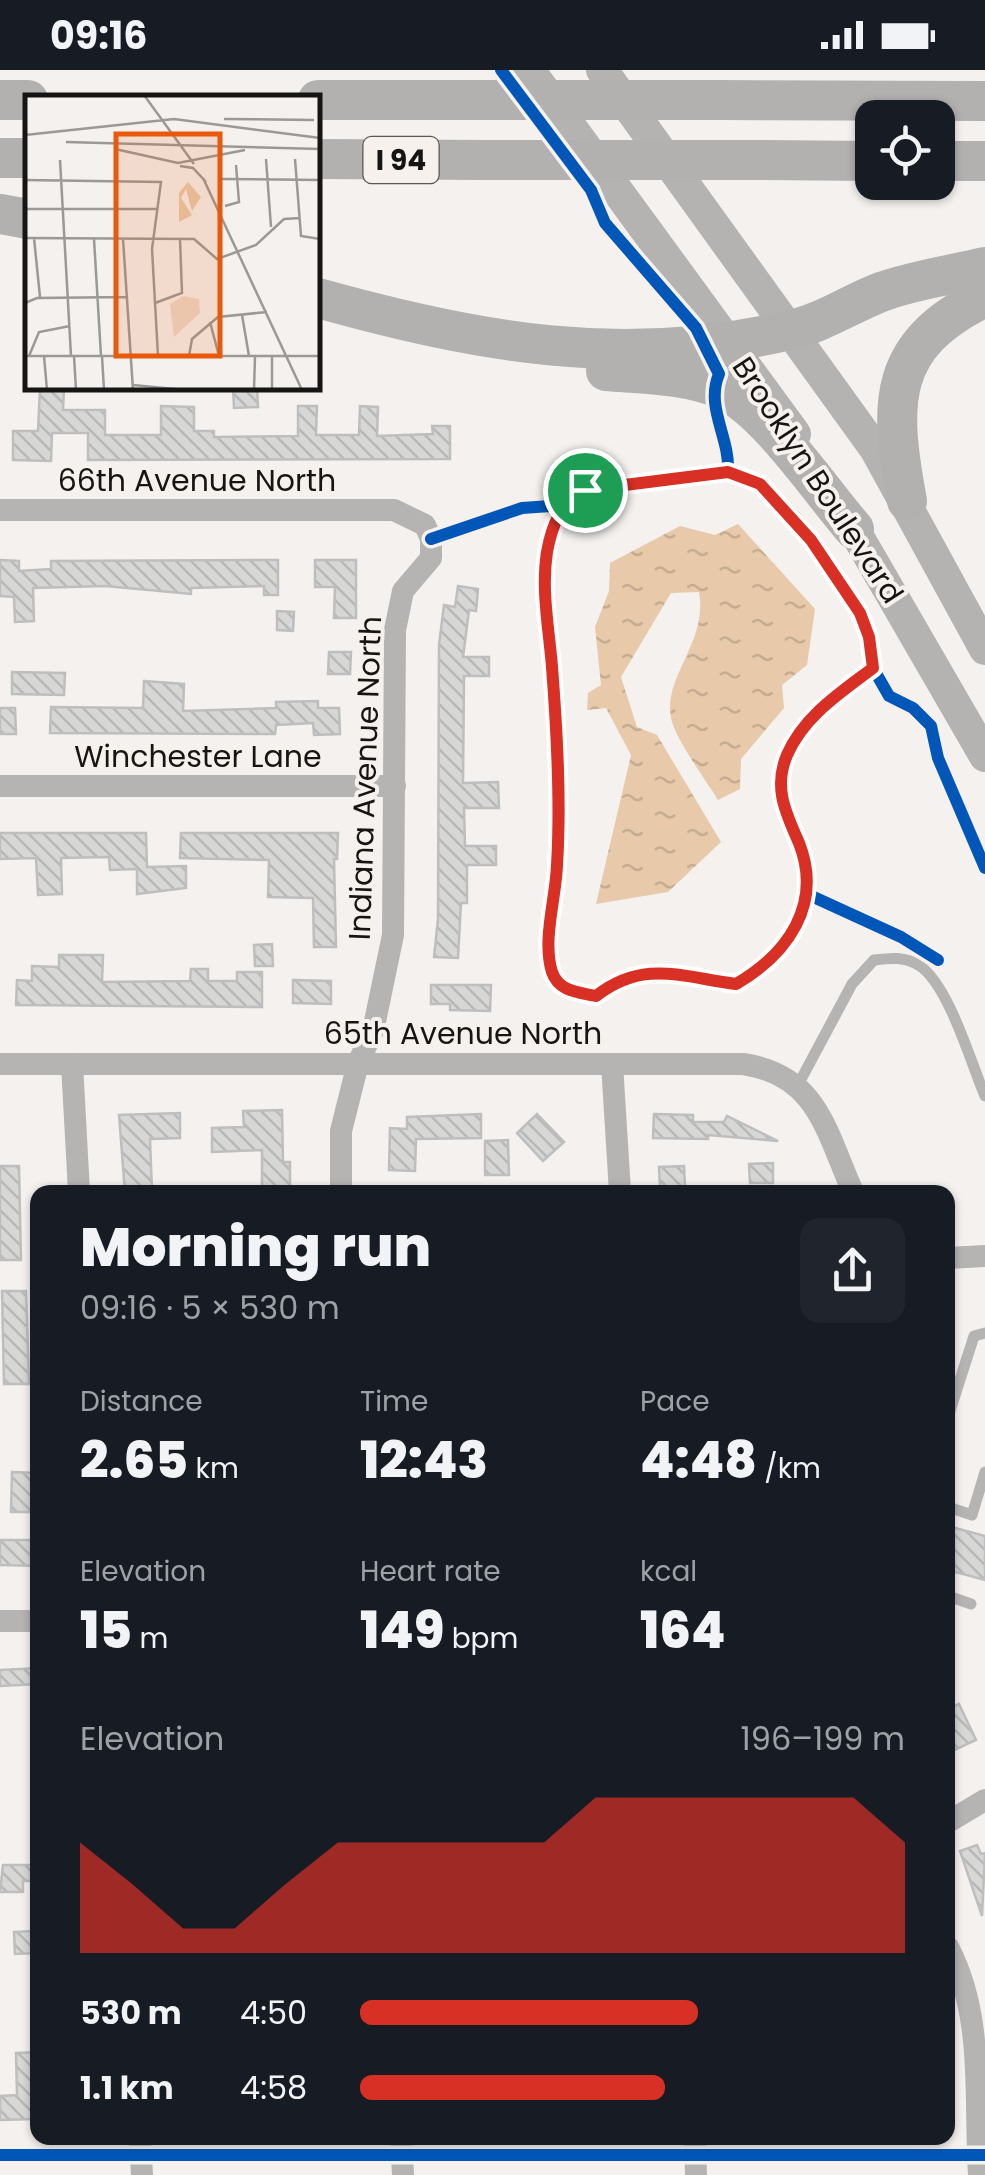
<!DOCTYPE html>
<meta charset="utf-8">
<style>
:root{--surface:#171b24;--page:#20242c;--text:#f1f3f6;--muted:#9ea1a6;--accent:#d93025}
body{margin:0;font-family:Poppins,sans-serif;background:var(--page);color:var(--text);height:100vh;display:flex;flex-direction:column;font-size:38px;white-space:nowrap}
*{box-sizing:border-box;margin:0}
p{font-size:32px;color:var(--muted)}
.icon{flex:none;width:55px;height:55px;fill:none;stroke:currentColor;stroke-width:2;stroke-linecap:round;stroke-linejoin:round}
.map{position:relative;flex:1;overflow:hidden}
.side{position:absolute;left:30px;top:1115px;width:925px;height:960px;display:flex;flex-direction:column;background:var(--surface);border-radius:20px;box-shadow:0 2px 8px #0004}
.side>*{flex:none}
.tools{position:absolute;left:855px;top:30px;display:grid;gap:20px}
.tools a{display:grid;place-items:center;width:100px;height:100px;border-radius:20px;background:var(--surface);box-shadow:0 2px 8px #0004;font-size:50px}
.pin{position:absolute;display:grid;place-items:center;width:85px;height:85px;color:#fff;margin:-42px;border:5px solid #fff;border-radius:50%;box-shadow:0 2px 10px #0007}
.round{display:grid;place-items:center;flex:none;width:105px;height:105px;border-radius:20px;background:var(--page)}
.overview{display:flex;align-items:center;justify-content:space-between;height:170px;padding:0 50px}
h1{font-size:55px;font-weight:800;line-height:75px}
.metrics{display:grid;grid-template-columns:repeat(3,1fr);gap:15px;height:170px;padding:10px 50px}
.metrics div{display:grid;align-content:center}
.metrics b{font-size:50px;font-weight:800}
.metrics small{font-size:28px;font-weight:400}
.metrics p{font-size:28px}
.chart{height:280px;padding:20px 50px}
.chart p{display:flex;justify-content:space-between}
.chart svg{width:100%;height:180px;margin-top:10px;fill:var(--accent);opacity:.7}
ul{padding:0 50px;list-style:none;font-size:32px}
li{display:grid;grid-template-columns:160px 120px 1fr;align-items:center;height:75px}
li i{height:25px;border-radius:12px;background:var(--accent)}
.status{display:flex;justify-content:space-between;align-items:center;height:70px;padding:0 50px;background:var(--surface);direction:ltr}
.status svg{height:28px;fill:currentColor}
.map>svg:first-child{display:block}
.water{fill:url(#water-ripples)}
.building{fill:url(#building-back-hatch);stroke:#bfbebe;stroke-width:2.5}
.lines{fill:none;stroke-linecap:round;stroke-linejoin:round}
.lane{stroke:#b5b4b2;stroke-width:11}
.street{stroke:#b5b4b2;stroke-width:22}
.secondary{stroke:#b4b3b2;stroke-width:32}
.highway{stroke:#b3b1af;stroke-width:40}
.highway-bridge{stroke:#b3b1af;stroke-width:40}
.cycleway-casing{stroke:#f6f1ec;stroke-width:19}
.cycleway{stroke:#0057b8;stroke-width:12}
.route-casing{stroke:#fff;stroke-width:20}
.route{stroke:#d93025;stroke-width:12}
.labels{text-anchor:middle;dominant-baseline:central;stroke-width:8;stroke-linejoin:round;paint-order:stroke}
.shield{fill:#f6f1ec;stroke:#595754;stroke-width:2.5}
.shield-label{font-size:28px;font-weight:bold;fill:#161513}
.street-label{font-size:30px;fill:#161513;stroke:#f6f1ec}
.inset-road{fill:none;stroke:#9b9996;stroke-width:2.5}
.view{fill:#e8590c;fill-opacity:0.15;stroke:#e8590c;stroke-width:5}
.inset-edge{fill:none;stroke:#161513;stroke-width:5}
</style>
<div class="status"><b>09:16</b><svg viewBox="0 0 49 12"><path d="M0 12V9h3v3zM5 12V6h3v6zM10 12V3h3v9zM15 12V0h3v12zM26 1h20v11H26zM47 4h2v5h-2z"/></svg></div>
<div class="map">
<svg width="985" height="2105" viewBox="0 0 985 2105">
<defs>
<pattern id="water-ripples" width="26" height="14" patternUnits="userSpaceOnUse" patternTransform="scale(2.5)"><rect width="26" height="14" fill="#e8caab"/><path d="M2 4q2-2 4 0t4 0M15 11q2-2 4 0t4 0" fill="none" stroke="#c6ad92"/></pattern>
<pattern id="building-back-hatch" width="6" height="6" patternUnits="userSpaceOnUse" patternTransform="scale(2.5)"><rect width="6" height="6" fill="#d7d7d6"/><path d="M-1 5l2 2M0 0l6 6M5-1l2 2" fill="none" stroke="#b8b8b7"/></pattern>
</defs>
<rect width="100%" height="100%" fill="#f4f1ee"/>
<path class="water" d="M 738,454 L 815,539 L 807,595 L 782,615 L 784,638 L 741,689 L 740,719 L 718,730 C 706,710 675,669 671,648 C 663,606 708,573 699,522 L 671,523 L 621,607 L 637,657 L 657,665 L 721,772 L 668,822 L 596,834 L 631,685 L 606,638 L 587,640 L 588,623 L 601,615 L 595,557 L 609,521 L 610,493 L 680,456 L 715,465 Z"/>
<g class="building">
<path d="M 40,318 L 64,318 L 63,340 L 105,340 L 105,365 L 161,365 L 161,336 L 194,337 L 194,361 L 214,361 L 214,367 L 298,366 L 298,336 L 317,336 L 316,365 L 359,365 L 360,336 L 378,337 L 377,366 L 433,364 L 432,356 L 450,356 L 450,389 L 88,390 L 88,363 L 52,363 L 51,391 L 13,390 L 13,361 L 38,361 Z"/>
<path d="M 233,318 L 257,318 L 258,337 L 234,338 Z"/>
<path d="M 0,490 L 19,491 L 19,501 L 51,499 L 51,491 L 278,490 L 278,525 L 264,525 L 264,516 L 191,518 L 191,524 L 105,516 L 33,518 L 34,551 L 15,552 L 14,527 L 0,526 Z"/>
<path d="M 315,490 L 356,490 L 356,548 L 334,548 L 335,517 L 315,517 Z"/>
<path d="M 458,516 L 478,519 L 476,541 L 469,540 L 463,587 L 489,587 L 489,606 L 464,606 L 463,713 L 498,712 L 499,738 L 464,738 L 465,776 L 496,776 L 496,795 L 467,795 L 467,833 L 461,833 L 458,888 L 434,887 L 438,849 L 439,575 L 444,535 L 455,537 Z"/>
<path d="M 277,541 L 294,542 L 293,561 L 277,560 Z"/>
<path d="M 329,582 L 351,582 L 350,604 L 328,604 Z"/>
<path d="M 12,602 L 65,603 L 64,625 L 12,624 Z"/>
<path d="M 144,611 L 184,614 L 183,641 L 276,638 L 276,632 L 318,631 L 318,638 L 339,638 L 340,664 L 314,665 L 313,653 L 276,655 L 275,664 L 50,663 L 51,637 L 143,638 Z"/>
<path d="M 0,638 L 15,638 L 16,664 L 0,664 Z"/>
<path d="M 0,763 L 146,763 L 147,797 L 186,796 L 186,818 L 137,824 L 137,799 L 110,800 L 109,787 L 61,788 L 62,824 L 38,825 L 36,788 L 0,789 Z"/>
<path d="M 181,763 L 338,763 L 337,789 L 334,789 L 336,877 L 314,877 L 313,828 L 268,827 L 269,790 L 180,788 Z"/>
<path d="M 272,874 L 273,896 L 255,896 L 254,875 Z"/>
<path d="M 59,885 L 103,885 L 102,912 L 190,911 L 191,899 L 208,899 L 208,911 L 237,911 L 237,902 L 262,902 L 262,937 L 16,935 L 17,910 L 32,911 L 32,896 L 59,897 Z"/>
<path d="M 293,910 L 331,911 L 331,934 L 293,933 Z"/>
<path d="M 431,915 L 491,915 L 490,941 L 450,940 L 450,934 L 431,934 Z"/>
<path d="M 282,1040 L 283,1092 L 290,1092 L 290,1122 L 262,1122 L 262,1080 L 212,1082 L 212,1058 L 244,1057 L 243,1041 Z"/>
<path d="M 180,1043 L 180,1068 L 150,1069 L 152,1122 L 125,1122 L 119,1045 Z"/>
<path d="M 481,1044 L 481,1068 L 416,1069 L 415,1101 L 389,1100 L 390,1058 L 407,1059 L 407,1047 Z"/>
<path d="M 537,1044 L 564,1072 L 543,1091 L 517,1063 Z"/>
<path d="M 654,1044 L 693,1045 L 693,1052 L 724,1052 L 727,1046 L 778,1071 L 708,1065 L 708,1069 L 653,1068 Z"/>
<path d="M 508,1070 L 509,1105 L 485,1105 L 485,1071 Z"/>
<path d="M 773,1093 L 773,1113 L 750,1113 L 749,1094 Z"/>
<path d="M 0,1096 L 19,1096 L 21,1190 L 0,1190 Z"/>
<path d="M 684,1096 L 685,1117 L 660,1117 L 659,1097 Z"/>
<path d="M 2,1221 L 26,1221 L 29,1314 L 4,1314 Z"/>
<path d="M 12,1402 L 37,1403 L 36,1442 L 11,1442 Z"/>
<path d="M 948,1456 L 985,1466 L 985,1510 L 948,1500 Z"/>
<path d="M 0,1470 L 38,1470 L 38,1496 L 0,1495 Z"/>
<path d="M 38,1598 L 38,1614 L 0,1616 L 0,1600 Z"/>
<path d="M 959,1634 L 976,1670 L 948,1683 L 948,1639 Z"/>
<path d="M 977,1775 L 981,1784 L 985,1783 L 982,1846 L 960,1781 Z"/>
<path d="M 3,1795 L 38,1795 L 38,1811 L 23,1811 L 23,1822 L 0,1822 Z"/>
<path d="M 35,1861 L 36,1883 L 15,1884 L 14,1862 Z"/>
<path d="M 38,1982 L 38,2003 L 32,2003 L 34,2049 L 0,2050 L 0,2026 L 17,2025 L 16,1983 Z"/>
</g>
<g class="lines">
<g class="lane">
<path d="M 798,1015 L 852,914 L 874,890 C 890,888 905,886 920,896 C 949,916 971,993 985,1026"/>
<path d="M 948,1347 L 974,1266 L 985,1263"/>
<path d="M 948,1437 L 972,1445 L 985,1402"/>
<path d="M 948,1526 L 971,1534"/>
</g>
<g class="street">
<path d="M 0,440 L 394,440 L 425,455 L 431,469 L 431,488 L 403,521 L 395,560 L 393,865 L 373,961 L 358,993 L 341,1061 L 341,1122"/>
<path d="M 0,716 L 395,716"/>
<path d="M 0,994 L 743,994 C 818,1005 826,1062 853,1122"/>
<path d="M 72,994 L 79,1122"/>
<path d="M 612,994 L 620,1122"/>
<path d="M 948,1188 L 985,1186"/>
<path d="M 0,1551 L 38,1551"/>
<path d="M 948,1752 L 985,1730"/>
<path d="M 948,1877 C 985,1947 974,2028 979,2105"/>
<path d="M 140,2068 L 142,2105"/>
<path d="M 401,2068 L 403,2105"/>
<path d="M 695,2068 L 696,2105"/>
</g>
<g class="secondary">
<path d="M 529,0 L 795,364"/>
<path d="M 602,0 L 876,380 L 985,579"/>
<path d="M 842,439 L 985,686"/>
</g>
<g class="highway">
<path d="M 0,30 L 28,30"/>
<path d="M 318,30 L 447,30"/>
<path d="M 719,30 L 985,31"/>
<path d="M 0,88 L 28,88"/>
<path d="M 318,89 L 484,90"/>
<path d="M 754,90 L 872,91"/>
<path d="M 938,91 L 985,91"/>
<path d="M 0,144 L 28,149"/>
<path d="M 318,228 C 479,273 623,299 790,260 C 823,253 850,234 881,222 C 914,210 951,205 985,197"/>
<path d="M 606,301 C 643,304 687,304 721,319 C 766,338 820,420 854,459"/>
<path d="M 907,431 C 889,333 886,275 985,227"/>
</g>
<g class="highway-bridge">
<path d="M 447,30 L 719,30"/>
<path d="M 484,90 L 754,90"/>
</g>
<g class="cycleway-casing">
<g id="cycleway">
<path d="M 501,0 L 591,120 L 605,153 L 696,258 L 719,304 C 705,337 730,367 728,402"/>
<path d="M 728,402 C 740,406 754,410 764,418 C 812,453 866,539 873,598 C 840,623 804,646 787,685 C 773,718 786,743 799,773 C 823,834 788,884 736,914 C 681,907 644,889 596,925 L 559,915 L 549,877 L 558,794 L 547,485 L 559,443 L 585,420 Z"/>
<path d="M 431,469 L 522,438 L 565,435"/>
<path d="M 873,598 L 889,626 L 913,638 L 931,656 L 938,688 L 985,798"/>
<path d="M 807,824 L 901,867 L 938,890"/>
<path d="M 0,2085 L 985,2085"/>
</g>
</g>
<use href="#cycleway" class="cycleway"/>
</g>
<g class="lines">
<g class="route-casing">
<path id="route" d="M 728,402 L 760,414 L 811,470 L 860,543 L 869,567 L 873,598 C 840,623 804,646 787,685 C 773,718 786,743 799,773 C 823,834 788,884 736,914 C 681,907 644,889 596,926 C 578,922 559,922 552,902 C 542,870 556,828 557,795 C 561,730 557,662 552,597 C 549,559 541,520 547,482 C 552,455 560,434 585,420 Z"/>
</g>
<use href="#route" class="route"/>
</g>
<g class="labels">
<rect class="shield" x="363.5" y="67" width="75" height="46" rx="8"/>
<g class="shield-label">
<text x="401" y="90">I 94</text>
</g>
<g class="street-label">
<text x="197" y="410">66th Avenue North</text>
<text transform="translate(818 410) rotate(57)">Brooklyn Boulevard</text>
<text x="198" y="686">Winchester Lane</text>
<text transform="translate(365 708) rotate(-88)">Indiana Avenue North</text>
<text x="463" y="963">65th Avenue North</text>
</g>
</g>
<g transform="translate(25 25)">
<rect width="295" height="295" fill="#f4f1ee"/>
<path d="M 158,201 L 174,204 L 175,218 L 149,242 L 145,209 Z" fill="#ebdac9"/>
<path d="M 163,87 L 176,102 L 167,116 L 161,94 L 156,103 L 167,120 L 154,127 L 154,98 Z" fill="#e8caab"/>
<path class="inset-road" d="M 119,0 L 169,69M 199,24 L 289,25M 0,40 L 149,24 L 295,43M 41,47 L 295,54M 90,54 L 153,68 L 220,55M 241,64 L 246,132M 270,64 L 276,141 L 295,144M 35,65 L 46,261M 155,71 L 168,73 L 181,87M 178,83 L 277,295M 196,84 L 295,85M 0,85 L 136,87 L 127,154 L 133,261M 200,111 L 214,107 L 211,70M 0,114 L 133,114M 0,143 L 169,144 L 192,164 L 231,150 L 259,124 L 275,123M 9,143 L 15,202M 69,144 L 76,261M 98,144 L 108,295M 0,208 L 12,203 L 102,202M 130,208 L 157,198 L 155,144M 217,220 L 224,261M 185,227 L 194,261M 0,261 L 295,261M 4,261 L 14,237 L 45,231M 19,261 L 22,295M 49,261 L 51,295M 77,261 L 79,295M 164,261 L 167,244 L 193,222 L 242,217M 247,261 L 247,295M 108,290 L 160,295M 229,295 L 230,261"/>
<path class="view" d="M 91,39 L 195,39 L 195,261 L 91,261 Z"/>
<rect width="295" height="295" class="inset-edge"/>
</g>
</svg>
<div class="tools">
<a><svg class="icon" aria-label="locate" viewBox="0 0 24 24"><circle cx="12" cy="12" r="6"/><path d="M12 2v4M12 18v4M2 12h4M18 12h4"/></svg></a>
</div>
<div class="pin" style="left:585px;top:420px;background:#1e9e55"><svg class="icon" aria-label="arrive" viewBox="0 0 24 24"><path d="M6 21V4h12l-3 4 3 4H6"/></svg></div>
<section class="side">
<div class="overview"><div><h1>Morning run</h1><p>09:16 · 5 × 530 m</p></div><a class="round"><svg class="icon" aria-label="share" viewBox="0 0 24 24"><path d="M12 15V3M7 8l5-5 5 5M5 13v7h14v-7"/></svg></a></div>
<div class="metrics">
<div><p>Distance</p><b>2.65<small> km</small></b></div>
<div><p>Time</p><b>12:43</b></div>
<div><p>Pace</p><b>4:48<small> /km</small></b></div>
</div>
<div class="metrics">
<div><p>Elevation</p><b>15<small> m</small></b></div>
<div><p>Heart rate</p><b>149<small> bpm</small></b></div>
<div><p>kcal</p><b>164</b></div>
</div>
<div class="chart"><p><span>Elevation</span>196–199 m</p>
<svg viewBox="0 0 160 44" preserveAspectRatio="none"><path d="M0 44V17L10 27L20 38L30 38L40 27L50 17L60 17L70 17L80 17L90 17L100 6L110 6L120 6L130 6L140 6L150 6L160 17V44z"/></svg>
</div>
<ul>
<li><b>530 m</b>4:50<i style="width:62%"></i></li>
<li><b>1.1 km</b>4:58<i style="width:56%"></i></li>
</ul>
</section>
</div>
